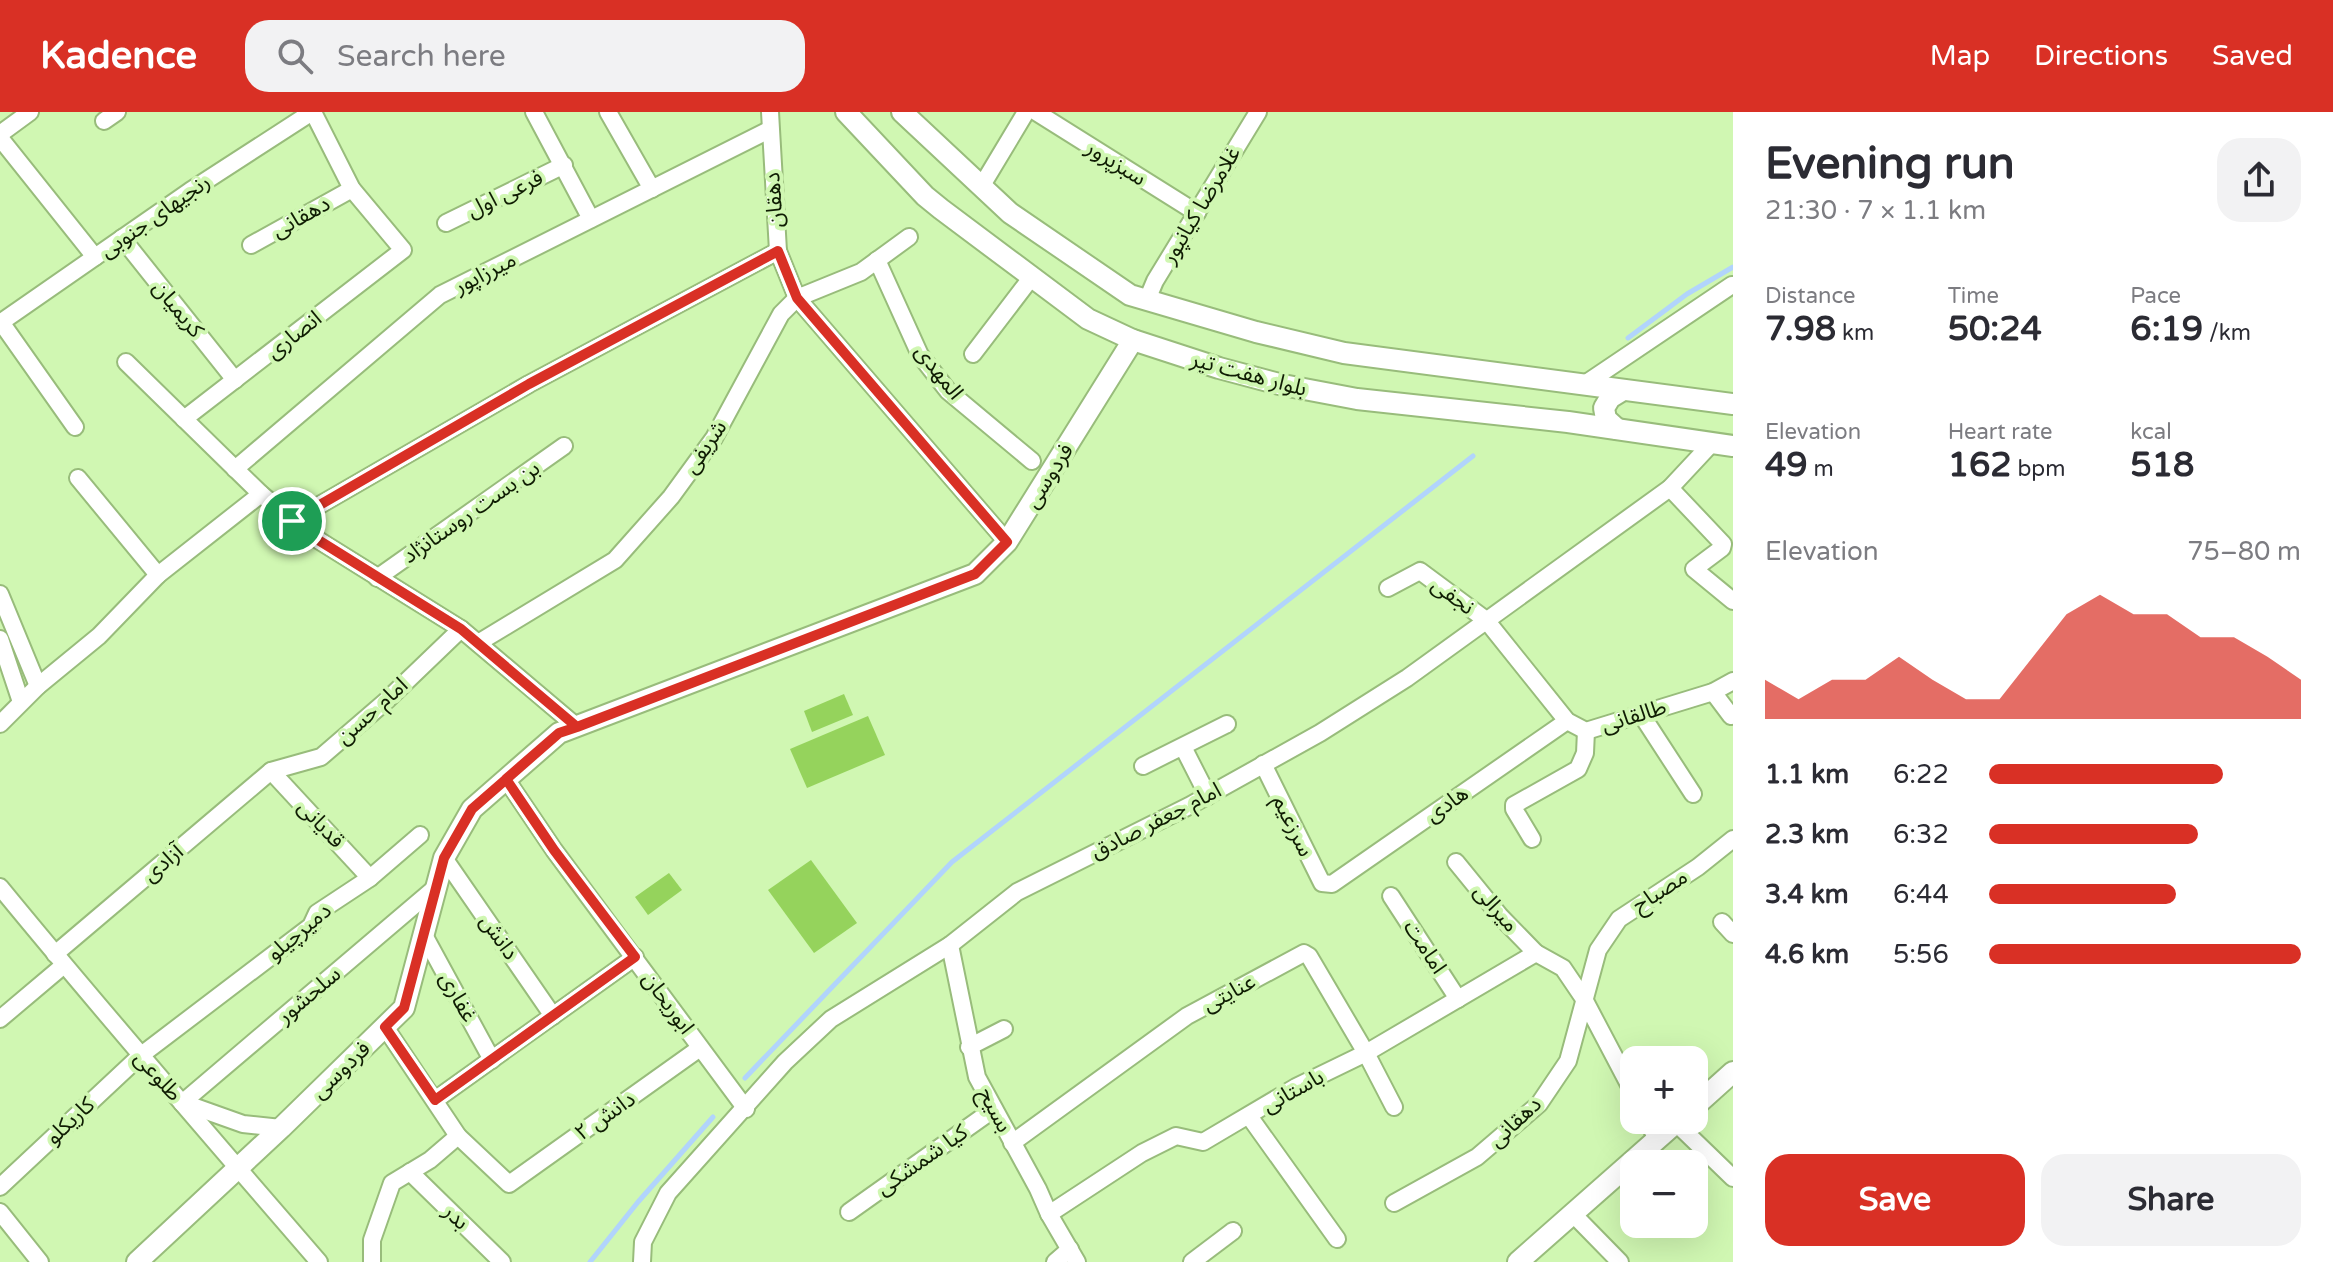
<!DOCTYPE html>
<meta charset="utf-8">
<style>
:root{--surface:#fff;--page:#f2f2f3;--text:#2b2b33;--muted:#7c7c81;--accent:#d93025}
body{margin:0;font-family:"Varela Round","Noto Sans Arabic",sans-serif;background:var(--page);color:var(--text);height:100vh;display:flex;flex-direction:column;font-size:30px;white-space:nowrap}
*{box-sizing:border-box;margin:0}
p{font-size:26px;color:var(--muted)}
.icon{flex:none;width:44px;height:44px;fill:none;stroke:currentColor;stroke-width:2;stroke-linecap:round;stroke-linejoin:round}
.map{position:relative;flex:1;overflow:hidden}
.side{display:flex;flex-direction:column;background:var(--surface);width:600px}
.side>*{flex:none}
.fabs{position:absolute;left:1620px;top:934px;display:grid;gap:16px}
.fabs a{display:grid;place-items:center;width:88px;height:88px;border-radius:16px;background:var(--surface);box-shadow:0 8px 32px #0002;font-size:40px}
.pin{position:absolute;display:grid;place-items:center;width:68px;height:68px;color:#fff;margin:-34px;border:4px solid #fff;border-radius:50%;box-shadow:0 2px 8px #0007}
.round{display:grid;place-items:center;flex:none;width:84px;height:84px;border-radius:24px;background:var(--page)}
.headline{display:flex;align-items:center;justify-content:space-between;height:136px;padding:0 32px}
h1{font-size:44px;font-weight:800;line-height:60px}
.figures{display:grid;grid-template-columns:repeat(3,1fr);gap:12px;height:136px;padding:8px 32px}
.figures div{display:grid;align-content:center}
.figures b{font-size:34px;font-weight:800}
.figures small{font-size:22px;font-weight:400}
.figures p{font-size:22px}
.chart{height:224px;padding:16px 32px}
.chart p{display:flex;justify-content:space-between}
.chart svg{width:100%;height:144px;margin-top:8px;fill:var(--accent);opacity:.7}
.button{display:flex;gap:16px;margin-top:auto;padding:16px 32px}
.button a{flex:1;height:92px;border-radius:24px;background:var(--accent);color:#fff;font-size:32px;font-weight:800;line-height:92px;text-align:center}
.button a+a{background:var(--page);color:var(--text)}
ul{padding:0 32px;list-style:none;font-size:26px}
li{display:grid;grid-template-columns:128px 96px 1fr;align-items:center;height:60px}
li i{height:20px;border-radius:10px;background:var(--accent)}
header{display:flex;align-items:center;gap:48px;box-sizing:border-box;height:112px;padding:0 40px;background:var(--accent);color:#fff}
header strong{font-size:38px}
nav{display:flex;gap:44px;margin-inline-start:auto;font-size:28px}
.search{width:560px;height:72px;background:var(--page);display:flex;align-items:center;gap:20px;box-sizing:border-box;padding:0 28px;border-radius:24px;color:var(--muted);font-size:30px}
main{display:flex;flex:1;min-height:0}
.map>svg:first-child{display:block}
.green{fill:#95d35c}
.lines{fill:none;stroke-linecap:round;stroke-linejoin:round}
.stream{stroke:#b1d4fc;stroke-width:5}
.minor-casing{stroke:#98bc7b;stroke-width:20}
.major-casing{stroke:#98bc7b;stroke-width:24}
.minor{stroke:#fff;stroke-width:16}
.major{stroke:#fff;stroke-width:20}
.route-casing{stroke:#fff;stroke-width:16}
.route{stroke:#d93025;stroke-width:10}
.labels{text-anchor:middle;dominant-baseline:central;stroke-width:8;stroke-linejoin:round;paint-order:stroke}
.street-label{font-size:22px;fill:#0f1c03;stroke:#d0f7b2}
</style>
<header>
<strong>Kadence</strong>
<div class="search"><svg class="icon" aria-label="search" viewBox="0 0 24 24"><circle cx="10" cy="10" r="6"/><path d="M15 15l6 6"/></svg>Search here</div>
<nav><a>Map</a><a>Directions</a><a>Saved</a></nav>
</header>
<main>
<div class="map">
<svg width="1733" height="1150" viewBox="0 0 1733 1150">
<rect width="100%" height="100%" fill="#d0f7b2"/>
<g class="green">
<path d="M 844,582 L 853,603 L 812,620 L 804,599 Z"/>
<path d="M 868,604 L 885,643 L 807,676 L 790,637 Z"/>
<path d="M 811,748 L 857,811 L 814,841 L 768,778 Z"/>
<path d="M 669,761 L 682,778 L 648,803 L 635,785 Z"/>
</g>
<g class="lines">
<g class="stream">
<path d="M 1628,226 L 1687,182 L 1733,155"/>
<path d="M 745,966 L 952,750 L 1473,344"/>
<path d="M 590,1150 L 638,1090 L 713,1005"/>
</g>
<g class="minor-casing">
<g id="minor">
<path d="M 534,0 L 591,107"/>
<path d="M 608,0 L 652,77"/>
<path d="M 770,0 L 778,139 L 797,186 L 1007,430"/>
<path d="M 1036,0 L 1197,101"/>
<path d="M 104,9 L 117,0"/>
<path d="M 0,22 L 30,0"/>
<path d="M 0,26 L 95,145"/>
<path d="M 981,75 L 1026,0"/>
<path d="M 446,111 L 564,53"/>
<path d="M 122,126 L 235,268"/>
<path d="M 251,133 L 352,77"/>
<path d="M 877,148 L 920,243 L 948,279 L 1032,349"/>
<path d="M 1147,188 L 1155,169 L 1258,0"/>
<path d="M 1,210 L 75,315"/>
<path d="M 0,211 L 190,79 L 312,0"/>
<path d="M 973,242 L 1031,166"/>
<path d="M 126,250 L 261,382 L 307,421 L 461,517 L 577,615"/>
<path d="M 1585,272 L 1732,173"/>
<path d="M 184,307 L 403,138 L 352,77 L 313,0"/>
<path d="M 235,357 L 440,183 L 769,18"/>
<path d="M 78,366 L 158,463"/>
<path d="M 1670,376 L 1723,432 L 1722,436 L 1694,457 L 1733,489"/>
<path d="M 292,409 L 529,272 L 778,139"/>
<path d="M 377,466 L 564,334"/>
<path d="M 1388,476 L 1420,459 L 1486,508 L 1567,609 L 1586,619 L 1713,580 L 1733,569"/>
<path d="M 0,482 L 38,574"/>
<path d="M 0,527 L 21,590"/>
<path d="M 478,531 L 615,448 L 671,385 L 714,326 L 781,202 L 797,186 L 861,160 L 909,125"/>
<path d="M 1713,580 L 1731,604"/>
<path d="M 1641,602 L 1693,682"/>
<path d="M 0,612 L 38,574 L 99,524 L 158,463 L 261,382"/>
<path d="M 1183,635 L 1208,684"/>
<path d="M 1263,652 L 1322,771 L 1332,772 L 1567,609"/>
<path d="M 1143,654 L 1227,612"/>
<path d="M 271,659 L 370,766"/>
<path d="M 506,667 L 554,738 L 746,997"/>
<path d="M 1532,727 L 1514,697 L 1514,693 L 1578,657 L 1585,641 L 1586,619"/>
<path d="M 444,746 L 553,904"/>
<path d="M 1456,750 L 1500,804 L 1536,841 L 1563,856 L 1584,887 L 1634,982"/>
<path d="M 0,775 C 104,902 212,1026 319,1150"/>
<path d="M 1391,784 L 1458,887"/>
<path d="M 1722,810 L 1733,822"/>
<path d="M 424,823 L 492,948"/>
<path d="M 950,833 L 977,965 L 1038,1077 L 1049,1102 L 1077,1150"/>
<path d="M 55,842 L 271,659 L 321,645 L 386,589 L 461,517"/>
<path d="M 0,907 L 64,853"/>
<path d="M 385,915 L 458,1024 L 509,1072 L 700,936"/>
<path d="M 969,935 L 1004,917"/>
<path d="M 435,988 L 635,845"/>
<path d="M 182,991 L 436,775"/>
<path d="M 184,991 L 243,1012 L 281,1016"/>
<path d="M 1249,1004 L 1337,1127"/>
<path d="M 1647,1008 L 1657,1027"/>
<path d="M 1676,1011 L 1733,1066"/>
<path d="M 1012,1031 L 1187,904 L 1304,841 L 1309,844 L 1366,941 L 1394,995"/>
<path d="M 410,1060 L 502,1150"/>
<path d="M 0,1075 L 140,944 L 311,814 L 317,801 L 370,766 L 420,723"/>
<path d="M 1394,1091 L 1477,1045 L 1539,992 L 1568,949 L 1598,838 L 1619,807 L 1698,755 L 1733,727"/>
<path d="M 0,1100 L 40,1150"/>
<path d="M 849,1100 L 994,997"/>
<path d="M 1049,1102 L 1142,1041 L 1176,1024 L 1203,1030 L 1296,975 L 1366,941 L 1536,841"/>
<path d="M 1573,1102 L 1620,1150"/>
<path d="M 372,1150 L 372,1128 L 392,1071 L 430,1048 L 458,1024"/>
<path d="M 642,1150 L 643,1130 L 668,1081 L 785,950 L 831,907 L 950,833 L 1017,780 L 1189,694 L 1320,621 L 1407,566 L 1670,376 L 1712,331"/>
<path d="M 1055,1150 L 1070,1137"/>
<path d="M 1192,1150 L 1233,1119"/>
</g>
</g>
<g class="major-casing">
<g id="major">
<path d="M 846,0 L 925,84 L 941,97 L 1088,207 L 1133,228 L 1219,256 L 1283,273 L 1357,287 L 1568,310 L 1733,334"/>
<path d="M 902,0 L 1010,101 L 1130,183 L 1256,220 L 1344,241 L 1733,292"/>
<path d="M 1617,317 L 1606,307 L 1604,296 L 1610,286 L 1623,278"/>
<path d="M 1694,995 L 1733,960"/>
<path d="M 137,1150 L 281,1016 L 404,896 L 444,746 L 472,697 L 559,621 L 975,462 L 1007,430 L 1133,228"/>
<path d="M 1518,1150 L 1679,1008"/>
</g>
</g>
<use href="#minor" class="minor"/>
<use href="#major" class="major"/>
</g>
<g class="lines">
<g class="route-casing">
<path id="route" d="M 292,409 L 307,421 L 461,517 L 577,615 L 559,621 L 472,697 L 444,746 L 404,896 L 385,915 L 435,988 L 635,845 L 554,738 L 506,667 L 559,621 L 577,615 L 975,462 L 1007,430 L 797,186 L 778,139 L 529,272 L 292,409"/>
</g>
<use href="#route" class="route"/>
</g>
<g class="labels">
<g class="street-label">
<text transform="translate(1116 51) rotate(32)">سبزپرور</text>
<text transform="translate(505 82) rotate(-26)">فرعی اول</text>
<text transform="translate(774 88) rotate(-94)">دهقان</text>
<text transform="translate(1201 93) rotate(-59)">غلامرضا کیانپور</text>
<text transform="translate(155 104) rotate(-35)">رنجیهای جنوبی</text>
<text transform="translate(301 105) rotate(-29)">دهقانی</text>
<text transform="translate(485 161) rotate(-27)">میرزاپور</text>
<text transform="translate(178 197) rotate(51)">کریمیان</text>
<text transform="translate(294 223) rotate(-38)">انصاری</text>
<text transform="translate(939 260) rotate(52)">المهدی</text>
<text transform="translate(1249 262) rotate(15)">بلوار هفت تیر</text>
<text transform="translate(705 335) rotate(-56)">شریفی</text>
<text transform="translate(1049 364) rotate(-58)">فردوسی</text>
<text transform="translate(471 400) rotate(-35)">بن بست روستانژاد</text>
<text transform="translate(1453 484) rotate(36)">نجفی</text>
<text transform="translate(372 599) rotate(-42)">امام حسن</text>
<text transform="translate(1634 604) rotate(-17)">طالقانی</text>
<text transform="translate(1447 692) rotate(-35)">هادی</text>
<text transform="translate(1156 709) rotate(-27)">امام جعفر صادق</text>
<text transform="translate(321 712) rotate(47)">قدیانی</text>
<text transform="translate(1293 714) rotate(64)">سرزعیم</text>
<text transform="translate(163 751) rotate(-40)">آزادی</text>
<text transform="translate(1660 779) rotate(-33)">مصباح</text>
<text transform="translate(1496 796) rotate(49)">میرالی</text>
<text transform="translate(299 820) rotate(-40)">دمیرچیلو</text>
<text transform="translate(499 825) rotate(55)">دانش</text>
<text transform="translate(1425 835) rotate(57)">امامت</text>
<text transform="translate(1229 881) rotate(-28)">عنایتی</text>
<text transform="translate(309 883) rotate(-40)">سلحشور</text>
<text transform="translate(458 885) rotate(61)">غفاری</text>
<text transform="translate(668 891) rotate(54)">ابوریحان</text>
<text transform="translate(341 958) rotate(-44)">فردوسی</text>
<text transform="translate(158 964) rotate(48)">طلوعی</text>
<text transform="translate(1293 979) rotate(-29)">باستانی</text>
<text transform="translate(995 998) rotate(62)">بسیح</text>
<text transform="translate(605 1004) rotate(-35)">دانش ۲</text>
<text transform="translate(70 1009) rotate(-43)">کاریکلو</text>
<text transform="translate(1515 1010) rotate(-43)">دهقانی</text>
<text transform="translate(922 1048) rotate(-35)">کیا شمشکی</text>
<text transform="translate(456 1105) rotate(44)">بدر</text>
</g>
</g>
</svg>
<div class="fabs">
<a>+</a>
<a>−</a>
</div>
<div class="pin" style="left:292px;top:409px;background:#1e9e55"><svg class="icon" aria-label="arrive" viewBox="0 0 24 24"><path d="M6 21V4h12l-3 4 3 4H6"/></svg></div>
</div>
<section class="side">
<div class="headline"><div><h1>Evening run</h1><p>21:30 · 7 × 1.1 km</p></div><a class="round"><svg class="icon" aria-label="share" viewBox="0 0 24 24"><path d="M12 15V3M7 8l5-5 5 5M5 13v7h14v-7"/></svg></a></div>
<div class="figures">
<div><p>Distance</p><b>7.98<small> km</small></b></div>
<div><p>Time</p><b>50:24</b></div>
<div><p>Pace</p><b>6:19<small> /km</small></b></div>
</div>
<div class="figures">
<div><p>Elevation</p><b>49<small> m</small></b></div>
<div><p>Heart rate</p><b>162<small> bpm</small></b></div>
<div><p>kcal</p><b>518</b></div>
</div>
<div class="chart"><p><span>Elevation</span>75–80 m</p>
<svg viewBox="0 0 160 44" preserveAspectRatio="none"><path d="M0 44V32L10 38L20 32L30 32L40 25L50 32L60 38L70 38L80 25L90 12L100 6L110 12L120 12L130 19L140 19L150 25L160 32V44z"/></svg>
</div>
<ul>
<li><b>1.1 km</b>6:22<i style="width:75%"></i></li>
<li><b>2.3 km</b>6:32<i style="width:67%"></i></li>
<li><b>3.4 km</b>6:44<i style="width:60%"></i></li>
<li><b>4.6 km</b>5:56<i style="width:100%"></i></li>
</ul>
<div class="button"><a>Save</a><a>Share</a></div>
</section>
</main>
